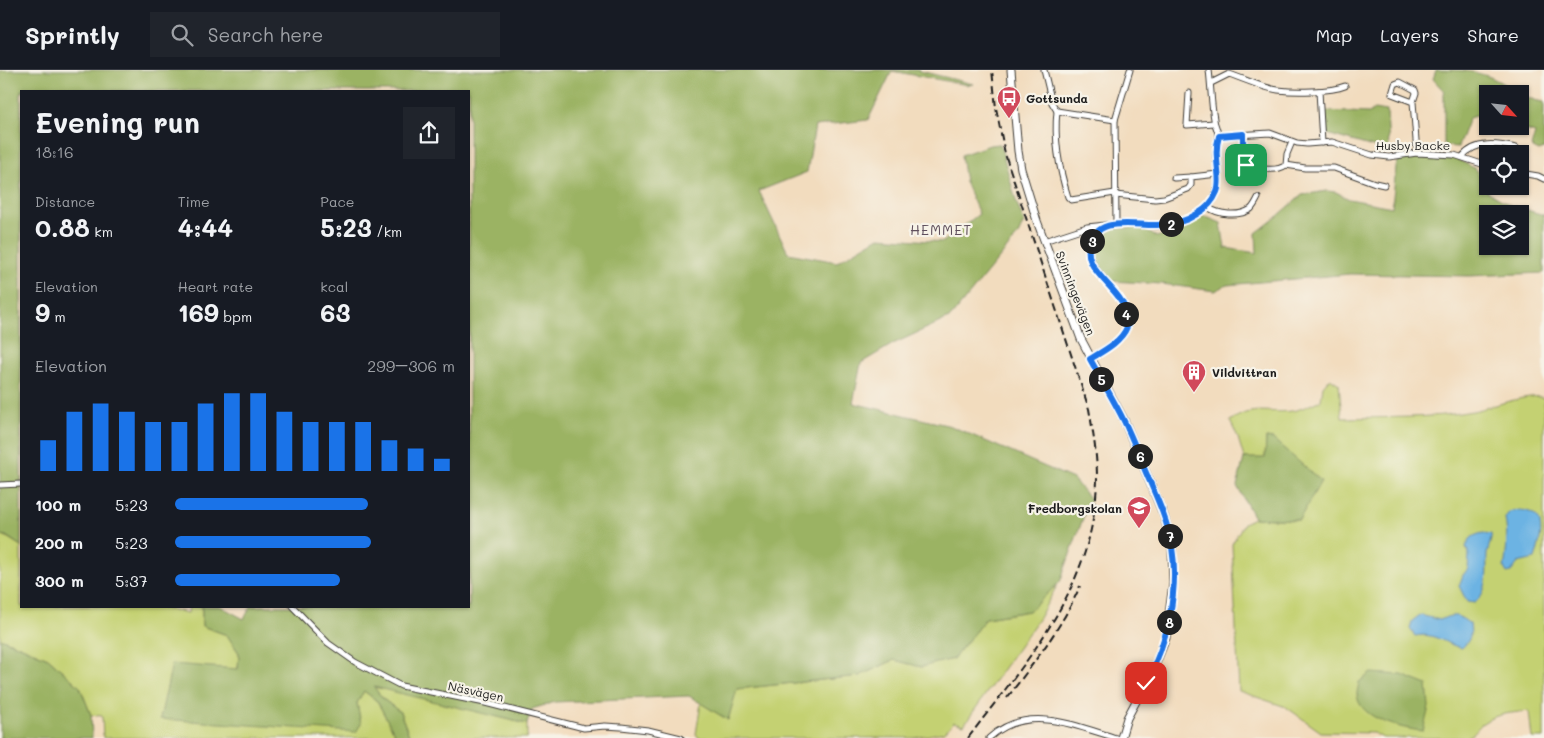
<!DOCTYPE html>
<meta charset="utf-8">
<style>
:root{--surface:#171b24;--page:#20242c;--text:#f1f3f6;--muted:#9ea1a6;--line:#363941;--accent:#1a73e8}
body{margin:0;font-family:Mali,sans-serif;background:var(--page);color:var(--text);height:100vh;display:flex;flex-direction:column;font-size:19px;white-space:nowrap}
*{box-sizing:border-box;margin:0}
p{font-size:16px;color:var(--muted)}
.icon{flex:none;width:28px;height:28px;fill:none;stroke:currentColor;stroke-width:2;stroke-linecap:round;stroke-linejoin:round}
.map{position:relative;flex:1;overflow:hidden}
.drawer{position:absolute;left:20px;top:20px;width:450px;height:518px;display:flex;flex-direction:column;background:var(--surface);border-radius:0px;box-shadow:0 1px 4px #0004}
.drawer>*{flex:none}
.needle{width:32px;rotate:117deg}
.fabs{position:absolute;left:1479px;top:15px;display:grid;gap:10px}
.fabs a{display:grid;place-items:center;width:50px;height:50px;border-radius:0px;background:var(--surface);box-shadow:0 1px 4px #0004;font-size:25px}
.pin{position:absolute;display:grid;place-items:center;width:42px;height:42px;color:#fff;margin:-21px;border-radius:10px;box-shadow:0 2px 8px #0006}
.km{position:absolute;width:25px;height:25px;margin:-12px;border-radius:50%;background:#222;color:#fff;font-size:14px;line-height:25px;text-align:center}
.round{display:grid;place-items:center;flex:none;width:52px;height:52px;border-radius:0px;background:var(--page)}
.overview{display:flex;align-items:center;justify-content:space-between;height:85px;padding:0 15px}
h1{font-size:28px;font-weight:800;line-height:38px}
.figures{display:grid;grid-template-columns:repeat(3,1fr);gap:8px;height:85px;padding:5px 15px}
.figures div{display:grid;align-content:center}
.figures b{font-size:25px;font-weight:800}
.figures small{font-size:14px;font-weight:400}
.figures p{font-size:14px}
.chart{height:140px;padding:10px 15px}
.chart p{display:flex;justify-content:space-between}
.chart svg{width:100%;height:90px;margin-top:5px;stroke:var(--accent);stroke-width:6}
ul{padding:0 15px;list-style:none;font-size:16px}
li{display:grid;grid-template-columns:80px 60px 1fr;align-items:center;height:38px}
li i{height:12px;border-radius:6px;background:var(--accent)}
header{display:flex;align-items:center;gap:30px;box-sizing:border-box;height:70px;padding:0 25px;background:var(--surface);border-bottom:1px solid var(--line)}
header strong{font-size:24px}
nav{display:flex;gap:28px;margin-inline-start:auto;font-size:18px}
.search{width:350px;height:45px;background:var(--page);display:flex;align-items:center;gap:12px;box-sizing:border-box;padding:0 18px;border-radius:0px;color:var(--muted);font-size:19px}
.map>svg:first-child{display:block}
.green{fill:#c4d172;stroke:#707647}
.forest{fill:#9bb364;stroke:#5c6840;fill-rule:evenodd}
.water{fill:#6cb3e3;stroke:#446880}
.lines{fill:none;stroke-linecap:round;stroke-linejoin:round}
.minor-casing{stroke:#3c3934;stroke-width:7}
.secondary-casing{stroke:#3c3934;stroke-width:9}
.minor{stroke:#fff;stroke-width:5}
.secondary{stroke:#fff;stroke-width:7}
.rail{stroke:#1c1c1c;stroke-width:2;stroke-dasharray:8 4;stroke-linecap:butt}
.route-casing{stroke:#fff;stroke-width:10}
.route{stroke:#1a73e8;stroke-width:6}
.labels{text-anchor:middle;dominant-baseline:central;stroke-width:4.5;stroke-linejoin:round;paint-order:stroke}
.poi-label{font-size:12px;font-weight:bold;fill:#1c1c1c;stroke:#f7f3e8;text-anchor:start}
.street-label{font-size:12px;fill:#1c1c1c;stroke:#f7f3e8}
.neighbourhood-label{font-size:14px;letter-spacing:1px;fill:#60505d;stroke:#f7f3e8}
</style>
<header>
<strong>Sprintly</strong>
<div class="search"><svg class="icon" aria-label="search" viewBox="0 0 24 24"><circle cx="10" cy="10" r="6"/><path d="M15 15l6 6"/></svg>Search here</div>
<nav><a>Map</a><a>Layers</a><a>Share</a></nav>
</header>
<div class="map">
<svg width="1544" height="668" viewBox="0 0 1544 668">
<rect width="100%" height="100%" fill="#f7f3e8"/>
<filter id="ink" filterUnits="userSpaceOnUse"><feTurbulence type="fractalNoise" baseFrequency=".02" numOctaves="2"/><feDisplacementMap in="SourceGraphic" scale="10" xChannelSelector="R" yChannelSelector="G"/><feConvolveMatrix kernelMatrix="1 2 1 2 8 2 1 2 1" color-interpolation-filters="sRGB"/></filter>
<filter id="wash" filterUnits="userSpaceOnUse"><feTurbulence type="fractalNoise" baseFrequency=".0096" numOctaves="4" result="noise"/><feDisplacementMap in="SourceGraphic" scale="20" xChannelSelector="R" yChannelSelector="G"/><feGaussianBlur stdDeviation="1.12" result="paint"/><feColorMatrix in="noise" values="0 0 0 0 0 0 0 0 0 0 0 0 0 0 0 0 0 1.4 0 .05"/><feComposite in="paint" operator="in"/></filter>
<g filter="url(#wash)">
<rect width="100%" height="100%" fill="#f2dcbe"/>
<g class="green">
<path d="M 1330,308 L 1339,314 L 1342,348 C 1385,347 1430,349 1473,341 C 1490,338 1530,322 1544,328 L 1544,668 L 1532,668 L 1529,641 C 1513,643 1496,643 1483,653 C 1476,659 1474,665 1465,668 L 1383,668 L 1373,663 L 1321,662 L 1286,637 L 1239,621 L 1232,474 L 1244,453 L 1254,448 L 1299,450 L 1273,369 L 1266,368 L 1265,389 L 1244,388 L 1238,368 L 1230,351 C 1253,335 1267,344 1291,341 C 1301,340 1311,334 1321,330 L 1323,316 Z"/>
<path d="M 0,463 L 21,476 L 21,536 L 154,536 L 188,543 L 189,536 L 202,536 L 202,556 L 227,565 L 239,583 L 238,599 L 361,654 L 357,633 L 364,621 L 377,631 L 397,668 L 103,668 L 102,646 L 91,645 L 80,617 L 48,588 L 0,568 Z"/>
<path d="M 1059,512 L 1039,548 L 964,655 L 954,652 L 945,662 L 914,668 L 699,668 L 696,664 L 701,633 L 728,650 L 736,619 L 859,606 L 894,590 L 921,596 L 953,589 L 986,548 L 1029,541 Z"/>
<path d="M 373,616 L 527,654 L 527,668 L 410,668 L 400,642 L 383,629 Z"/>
</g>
<g class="forest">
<path d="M 12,0 L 916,0 L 973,14 L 968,15 L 892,1 L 868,50 L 815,56 L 807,102 L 759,121 L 788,183 L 837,192 L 879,167 L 943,172 L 979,144 L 965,112 L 961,85 L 990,75 L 1000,74 L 1016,131 L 1024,152 L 1018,165 L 951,247 L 893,274 L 861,293 L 853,333 L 951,356 L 1073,409 L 1090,429 L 1060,512 L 1029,541 L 986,548 L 953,589 L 921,597 L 894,590 L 859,606 L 737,619 L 728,650 L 689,626 L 555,632 L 532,639 L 527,654 L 374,617 L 383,629 L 400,642 L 410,668 L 397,668 L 377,631 L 364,621 L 357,633 L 361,654 L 356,662 L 160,649 L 172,594 L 238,599 L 239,583 L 227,565 L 202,556 L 202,536 L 220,536 L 244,549 L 251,536 L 469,536 L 469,21 L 21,21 L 21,476 L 6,466 L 0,465 L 0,1 Z"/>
<path d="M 1436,0 C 1456,0 1472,0 1490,7 C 1509,15 1524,30 1544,32 L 1544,79 L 1539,81 L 1531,77 L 1535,63 L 1513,56 L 1520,56 L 1520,24 L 1488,24 L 1487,45 L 1485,43 L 1469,48 L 1458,77 L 1444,76 L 1444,21 L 1433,9 Z"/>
<path d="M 1374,39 L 1387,41 L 1389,79 L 1373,77 L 1327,64 L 1326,41 L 1369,43 Z"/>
<path d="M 1423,88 L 1455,88 L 1476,99 L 1487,121 L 1510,135 L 1544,145 L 1544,203 L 1468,206 L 1350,204 L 1227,215 L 1215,221 L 1162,214 L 1112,211 L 1099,201 C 1094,176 1094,176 1113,158 L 1140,158 L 1157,167 L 1178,159 L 1204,146 L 1221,153 L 1225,178 L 1257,183 L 1256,163 L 1278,146 L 1302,125 L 1327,121 L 1336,122 L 1349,129 L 1392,137 L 1396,97 L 1399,89 ZM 1488,144 L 1520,144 L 1520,176 L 1488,176 Z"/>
<path d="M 1266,368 L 1273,369 L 1321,411 L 1299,450 L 1254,448 L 1237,416 L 1244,388 L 1265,388 Z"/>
<path d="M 0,568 L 48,588 L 80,617 L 91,645 L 92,668 L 0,668 Z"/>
<path d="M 1371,603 L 1402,605 L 1427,615 L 1429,637 L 1423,661 C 1403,659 1358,649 1357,624 C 1357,620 1359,615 1359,612 Z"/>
</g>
<g class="water">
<path d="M 1520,440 C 1529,441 1532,442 1538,448 C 1544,459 1539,476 1535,489 L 1518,493 L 1511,502 L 1507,503 L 1504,498 C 1507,480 1508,466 1505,448 L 1509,442 Z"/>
<path d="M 1483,463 L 1491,464 C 1492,471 1488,477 1487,484 C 1486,501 1490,519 1475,533 L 1467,532 L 1459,516 L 1463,505 L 1468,499 L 1469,484 L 1466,477 C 1469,468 1473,465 1483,463 Z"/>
<path d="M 1420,545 L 1440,550 C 1454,543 1458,545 1470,554 C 1472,566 1470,570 1462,578 C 1444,574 1435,562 1415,566 L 1410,559 L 1412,551 Z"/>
</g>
</g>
<g filter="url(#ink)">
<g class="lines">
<g class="minor-casing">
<g id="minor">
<path d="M 1044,0 L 1052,33 L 1057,41 L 1115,50"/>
<path d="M 1211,13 L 1229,4 C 1245,9 1262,18 1278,20 C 1294,22 1330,22 1345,16"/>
<path d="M 1319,21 L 1322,73"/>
<path d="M 1189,23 L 1187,55 L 1214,53"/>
<path d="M 1413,32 L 1392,24 L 1395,14 L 1400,12 L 1415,20 L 1416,23 L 1413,32 L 1417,83"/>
<path d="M 1057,41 C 1054,70 1059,99 1068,127 L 1071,130 L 1115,123"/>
<path d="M 1243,64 L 1243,90 L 1246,95 C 1258,98 1275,103 1286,95 L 1287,84 L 1292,72"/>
<path d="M 1219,66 L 1270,63 L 1297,73 L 1307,74 L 1332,72 L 1372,85 L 1389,87 L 1417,83 L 1454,85 L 1488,96"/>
<path d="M 1462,87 C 1475,70 1499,74 1516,78"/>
<path d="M 1286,95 L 1305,98 L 1334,98 L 1375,113 L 1384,115"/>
<path d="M 1520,103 L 1538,106 L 1544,109"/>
<path d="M 1174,108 L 1191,107"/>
<path d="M 1115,125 L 1155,129 L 1164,128 L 1188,119 L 1191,115 L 1191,107 L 1218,104"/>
<path d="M 1208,137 C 1218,145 1239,147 1251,139 C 1254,136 1256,132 1258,128"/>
<path d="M 1116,154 L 1115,50 L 1130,0"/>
<path d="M 1044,171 L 1087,157 L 1106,155"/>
<path d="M 1090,289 C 1101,282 1112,276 1121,267 C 1152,233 1076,205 1091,171 C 1103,145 1134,156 1156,156 C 1173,155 1189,150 1202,141 C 1210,135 1217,126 1218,116 C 1220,106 1217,96 1216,86 C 1216,79 1218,73 1218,67 C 1219,61 1214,55 1214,49 C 1211,33 1211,16 1209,0"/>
<path d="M 0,415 L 21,414"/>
<path d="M 292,536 L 328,573 L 355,592 L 401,616 L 485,633 L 584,658 L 605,656 L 621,657 L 648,660 L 681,668"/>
<path d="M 989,668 C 1027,634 1073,655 1116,668"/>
</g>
</g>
<g class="secondary-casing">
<path id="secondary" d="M 1011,0 L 1018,81 L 1021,99 L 1037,151 L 1081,269 L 1124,350 L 1164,446 L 1172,475 L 1173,513 L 1166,568 L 1154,598 L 1127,648 L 1121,668"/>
</g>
<use href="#minor" class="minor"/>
<use href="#secondary" class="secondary"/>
<g class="rail">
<path d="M 1007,628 C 1034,592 1062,558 1080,516"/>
<path d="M 968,668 C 1030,586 1095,516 1097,408 C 1097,384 1093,362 1089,339 L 1005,84 L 996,38 L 992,0"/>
</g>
</g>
</g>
<g class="lines" filter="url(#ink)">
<g class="route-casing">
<path id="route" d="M 1146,613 C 1167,574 1179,521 1172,477 C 1168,452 1157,428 1147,405 C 1139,386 1132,367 1123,349 C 1113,329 1101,309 1090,289 C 1103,281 1121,272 1127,257 C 1129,252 1127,247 1126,242 C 1121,219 1085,202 1089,178 C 1095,144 1134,156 1157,155 C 1171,155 1185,152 1197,144 C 1206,139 1213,132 1217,122 C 1221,112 1217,99 1217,88 C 1216,80 1217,73 1219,66 L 1243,64 L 1243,90 L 1246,95"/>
</g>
<use href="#route" class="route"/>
</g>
<defs>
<g id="bus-pin" transform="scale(1.25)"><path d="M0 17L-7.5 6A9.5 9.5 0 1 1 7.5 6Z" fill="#d1495b" stroke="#f7f3e8"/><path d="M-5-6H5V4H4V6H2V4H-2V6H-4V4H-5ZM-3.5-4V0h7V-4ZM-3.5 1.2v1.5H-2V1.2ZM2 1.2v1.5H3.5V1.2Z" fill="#fff"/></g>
<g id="building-pin" transform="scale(1.25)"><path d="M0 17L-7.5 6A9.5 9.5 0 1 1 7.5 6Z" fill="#d1495b" stroke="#f7f3e8"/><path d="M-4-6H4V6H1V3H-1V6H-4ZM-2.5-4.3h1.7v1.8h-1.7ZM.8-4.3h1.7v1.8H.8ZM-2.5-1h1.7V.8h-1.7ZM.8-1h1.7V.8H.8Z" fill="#fff"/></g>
<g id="school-pin" transform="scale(1.25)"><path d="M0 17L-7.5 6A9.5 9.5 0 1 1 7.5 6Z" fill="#d1495b" stroke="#f7f3e8"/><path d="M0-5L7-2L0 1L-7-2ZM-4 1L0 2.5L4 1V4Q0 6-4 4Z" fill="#fff"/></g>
</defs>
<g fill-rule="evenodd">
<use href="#bus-pin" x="1009" y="28"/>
<use href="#building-pin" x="1194" y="302"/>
<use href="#school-pin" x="1139" y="438"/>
</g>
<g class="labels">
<g class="poi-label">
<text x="1026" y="28">Gottsunda</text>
<text x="1212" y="302">Vildvittran</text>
<text x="1122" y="438" text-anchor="end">Fredborgskolan</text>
</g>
<g class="street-label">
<text x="1413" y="75">Husby Backe</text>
<text transform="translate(1076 223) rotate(69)">Svinningevägen</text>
<text transform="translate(476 621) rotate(12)">Näsvägen</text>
</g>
<g class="neighbourhood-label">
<text x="941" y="159">HEMMET</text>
</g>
</g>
</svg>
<div class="fabs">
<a><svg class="needle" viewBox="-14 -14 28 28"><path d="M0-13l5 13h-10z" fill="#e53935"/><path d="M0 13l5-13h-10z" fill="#9ea1a6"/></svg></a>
<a><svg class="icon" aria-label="locate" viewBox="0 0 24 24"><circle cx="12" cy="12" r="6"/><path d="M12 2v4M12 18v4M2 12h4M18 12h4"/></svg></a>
<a><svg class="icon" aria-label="layers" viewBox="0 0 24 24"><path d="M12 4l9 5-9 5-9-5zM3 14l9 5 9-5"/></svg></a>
</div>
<div class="pin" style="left:1246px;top:95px;background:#1e9e55"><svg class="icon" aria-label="arrive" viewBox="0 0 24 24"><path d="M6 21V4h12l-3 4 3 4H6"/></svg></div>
<div class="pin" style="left:1146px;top:613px;background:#d93025"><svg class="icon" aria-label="check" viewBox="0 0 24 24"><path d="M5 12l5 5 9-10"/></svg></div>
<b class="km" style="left:1171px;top:154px">2</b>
<b class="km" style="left:1092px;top:171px">3</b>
<b class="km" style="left:1126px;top:244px">4</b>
<b class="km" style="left:1101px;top:309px">5</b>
<b class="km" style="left:1140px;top:386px">6</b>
<b class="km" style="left:1170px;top:466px">7</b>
<b class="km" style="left:1169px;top:552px">8</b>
<section class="drawer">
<div class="overview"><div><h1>Evening run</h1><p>18:16</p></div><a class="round"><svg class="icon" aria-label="share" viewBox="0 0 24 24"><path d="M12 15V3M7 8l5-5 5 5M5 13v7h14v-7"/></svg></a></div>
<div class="figures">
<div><p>Distance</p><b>0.88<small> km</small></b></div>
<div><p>Time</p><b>4:44</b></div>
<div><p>Pace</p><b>5:23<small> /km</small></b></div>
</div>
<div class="figures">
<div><p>Elevation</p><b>9<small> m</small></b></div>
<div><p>Heart rate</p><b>169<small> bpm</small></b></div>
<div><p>kcal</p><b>63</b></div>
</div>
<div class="chart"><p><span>Elevation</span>299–306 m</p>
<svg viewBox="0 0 160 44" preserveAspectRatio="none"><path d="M5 44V29M15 44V15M25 44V11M35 44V15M45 44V20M55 44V20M65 44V11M75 44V6M85 44V6M95 44V15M105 44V20M115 44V20M125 44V20M135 44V29M145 44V33M155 44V38"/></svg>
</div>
<ul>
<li><b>100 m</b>5:23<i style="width:69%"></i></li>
<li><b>200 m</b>5:23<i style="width:70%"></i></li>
<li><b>300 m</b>5:37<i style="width:59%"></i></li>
</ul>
</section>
</div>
